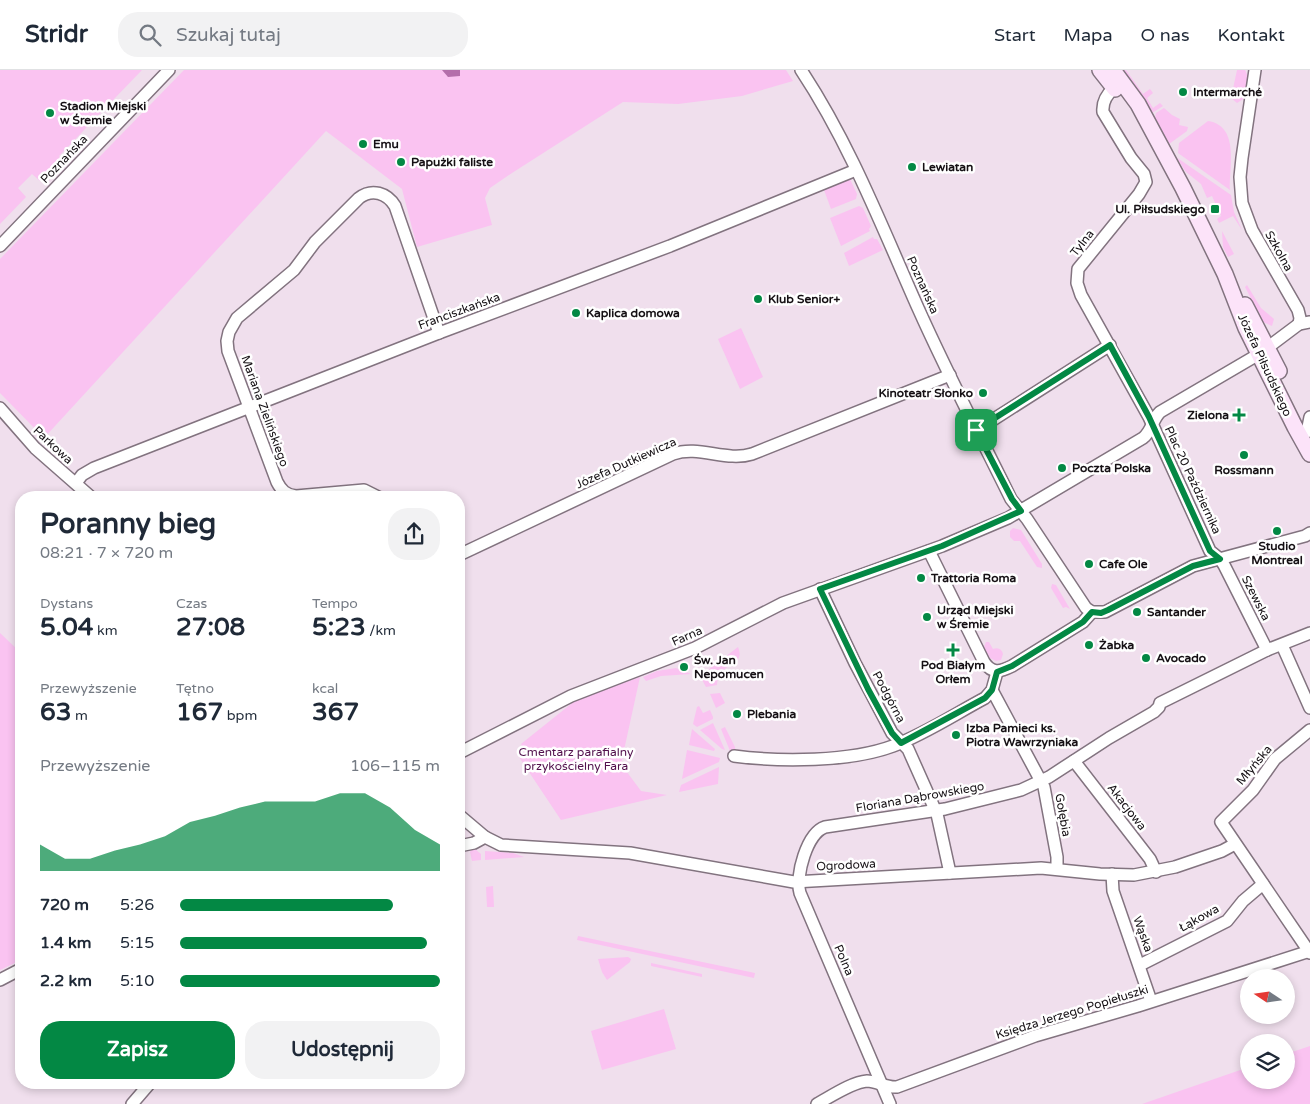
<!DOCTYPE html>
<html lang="pl">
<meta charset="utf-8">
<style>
:root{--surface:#fff;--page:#f2f2f3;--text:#1f2937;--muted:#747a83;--line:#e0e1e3;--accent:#038844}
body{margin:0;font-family:"Varela Round",sans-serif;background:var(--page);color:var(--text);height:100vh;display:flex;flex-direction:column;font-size:19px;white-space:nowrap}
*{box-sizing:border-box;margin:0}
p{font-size:16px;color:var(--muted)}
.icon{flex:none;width:28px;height:28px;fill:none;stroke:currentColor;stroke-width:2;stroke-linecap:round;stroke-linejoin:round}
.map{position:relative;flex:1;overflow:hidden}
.details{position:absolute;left:15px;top:421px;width:450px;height:598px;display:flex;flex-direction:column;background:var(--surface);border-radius:20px;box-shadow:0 2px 8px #0003}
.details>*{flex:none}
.needle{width:32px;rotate:283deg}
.controls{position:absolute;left:1240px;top:899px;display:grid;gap:10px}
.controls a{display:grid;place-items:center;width:55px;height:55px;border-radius:50%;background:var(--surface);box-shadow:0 2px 8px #0003;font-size:25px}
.pin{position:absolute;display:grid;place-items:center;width:42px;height:42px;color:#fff;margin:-21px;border-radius:10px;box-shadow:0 2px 8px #0006}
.round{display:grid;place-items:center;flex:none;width:52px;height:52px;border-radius:20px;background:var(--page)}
.summary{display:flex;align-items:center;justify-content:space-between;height:85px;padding:0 25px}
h1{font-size:28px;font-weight:700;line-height:38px}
.figures{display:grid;grid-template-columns:repeat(3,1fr);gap:8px;height:85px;padding:5px 25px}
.figures div{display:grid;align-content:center}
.figures b{font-size:25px;font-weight:700}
.figures small{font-size:14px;font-weight:400}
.figures p{font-size:14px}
.chart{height:140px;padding:10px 25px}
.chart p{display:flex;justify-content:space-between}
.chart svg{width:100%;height:90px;margin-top:5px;fill:var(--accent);opacity:.7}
.action{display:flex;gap:10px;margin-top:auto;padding:10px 25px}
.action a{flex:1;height:58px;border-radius:20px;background:var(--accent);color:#fff;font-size:20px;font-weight:700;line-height:58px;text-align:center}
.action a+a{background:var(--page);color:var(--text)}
ul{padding:0 25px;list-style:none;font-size:16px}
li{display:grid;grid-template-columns:80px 60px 1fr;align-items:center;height:38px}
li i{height:12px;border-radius:6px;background:var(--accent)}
header{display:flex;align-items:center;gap:30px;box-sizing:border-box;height:70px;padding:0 25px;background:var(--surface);border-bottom:1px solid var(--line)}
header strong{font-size:24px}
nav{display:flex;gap:28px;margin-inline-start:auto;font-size:18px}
.search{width:350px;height:45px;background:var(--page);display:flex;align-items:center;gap:12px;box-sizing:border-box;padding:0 18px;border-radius:20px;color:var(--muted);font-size:19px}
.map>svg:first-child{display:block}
.green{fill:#fac3f1}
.water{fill:#b46eab}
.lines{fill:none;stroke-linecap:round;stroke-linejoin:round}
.street-casing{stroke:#82737f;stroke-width:14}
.secondary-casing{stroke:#82737f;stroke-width:18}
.street{stroke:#fff;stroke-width:11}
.secondary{stroke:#fce3f9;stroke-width:15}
.route-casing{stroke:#fff;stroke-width:10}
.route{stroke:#038844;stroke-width:6}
.poi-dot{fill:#038844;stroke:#fff;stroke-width:2}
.labels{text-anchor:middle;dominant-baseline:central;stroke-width:5;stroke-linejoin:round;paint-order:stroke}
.poi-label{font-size:12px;font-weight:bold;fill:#151014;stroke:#fff;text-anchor:start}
.street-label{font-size:12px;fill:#151014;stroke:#fff}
.park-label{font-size:12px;fill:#52114d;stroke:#fff}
</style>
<header>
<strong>Stridr</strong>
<div class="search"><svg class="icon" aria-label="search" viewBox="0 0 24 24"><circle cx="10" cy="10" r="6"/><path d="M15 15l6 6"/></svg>Szukaj tutaj</div>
<nav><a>Start</a><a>Mapa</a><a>O nas</a><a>Kontakt</a></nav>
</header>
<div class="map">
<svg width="1310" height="1034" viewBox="0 0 1310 1034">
<rect width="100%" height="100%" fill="#f0dfed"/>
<g class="green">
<path d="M 0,0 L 142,0 L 59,86 L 61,89 L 40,111 L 32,104 L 18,118 L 26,127 L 0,154 Z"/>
<path d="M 184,0 L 786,0 L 793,11 L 742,26 L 678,34 L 623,32 L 512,103 L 490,118 L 485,128 L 492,155 L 417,177 L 402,119 L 326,61 L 44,368 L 0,323 L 0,189 Z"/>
<path d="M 1124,0 L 1126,0 L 1143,24 L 1150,19 L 1153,23 L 1147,28 L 1153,38 L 1160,33 L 1163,36 L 1149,45 L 1135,16 Z"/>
<path d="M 1237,0 L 1245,0 L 1249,9 L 1245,28 L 1237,33 L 1231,28 Z"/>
<path d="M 1164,38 L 1172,45 L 1180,49 L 1179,55 L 1188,57 L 1187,61 L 1169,74 L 1155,48 L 1156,43 Z"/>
<path d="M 1208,51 C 1240,56 1229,97 1230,120 L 1178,83 L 1179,73 Z"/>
<path d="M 1176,87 L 1231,125 L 1234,142 L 1242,160 L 1233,146 L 1219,153 L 1217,149 L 1221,146 L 1212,126 L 1207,128 L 1201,114 L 1186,102 Z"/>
<path d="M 850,109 L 857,124 L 856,129 L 831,139 L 824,120 Z"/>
<path d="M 859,136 L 863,138 L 871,156 L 869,159 L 870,161 L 841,176 L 830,148 Z"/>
<path d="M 1222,161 L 1234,184 L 1228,187 L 1223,177 Z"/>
<path d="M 873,167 L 874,169 L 877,169 L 883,180 L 849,196 L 844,183 Z"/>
<path d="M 1247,215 L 1261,238 L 1274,249 L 1272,256 L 1263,252 L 1245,217 Z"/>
<path d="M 741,258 L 763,307 L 740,319 L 718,269 Z"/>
<path d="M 1013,458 L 1021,460 L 1042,494 L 1042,498 L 1037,497 L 1020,471 L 1014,471 L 1010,467 L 1010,461 Z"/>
<path d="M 1052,514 L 1056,515 L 1070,539 L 1066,537 L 1063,538 L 1051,518 Z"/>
<path d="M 0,563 L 21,583 L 21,890 L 0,900 Z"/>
<path d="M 986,572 L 989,572 L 993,579 C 998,577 1002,579 1003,584 L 1001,590 L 996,591 L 990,588 L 984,577 Z"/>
<path d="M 738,577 C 747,597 718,591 717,615 L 706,617 L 700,606 Z"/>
<path d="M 676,598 L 691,604 L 661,606 L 646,611 L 643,607 L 657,601 Z"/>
<path d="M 640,607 L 621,694 L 641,721 L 667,725 L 561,750 L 517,684 L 523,678 L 521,674 L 576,630 Z"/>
<path d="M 720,623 L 725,633 L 716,638 L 710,624 Z"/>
<path d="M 699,636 L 703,643 L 710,640 L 713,647 L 713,649 L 697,657 L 693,654 L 697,637 Z"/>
<path d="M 713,653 L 725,680 L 722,679 L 700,660 Z"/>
<path d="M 725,657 L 735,677 L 735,682 L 730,681 L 721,659 Z"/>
<path d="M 692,659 L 715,679 L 714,681 L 689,675 Z"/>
<path d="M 687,680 L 720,688 L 719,692 L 682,709 Z"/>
<path d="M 719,697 L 718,714 L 679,722 L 681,715 Z"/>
<path d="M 475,779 L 481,784 L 481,790 L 472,791 L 470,782 L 471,780 Z"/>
<path d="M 485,781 L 513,783 L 524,787 L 485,790 Z"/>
<path d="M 493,816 L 494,837 L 487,837 L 486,817 Z"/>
<path d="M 578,866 L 755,903 L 754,908 L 577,870 Z"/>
<path d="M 628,887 L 631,889 L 630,892 L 607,910 L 602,902 L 598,889 Z"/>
<path d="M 651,893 L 702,904 L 702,907 L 651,896 Z"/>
<path d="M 664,939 L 676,979 L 602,1000 L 591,961 Z"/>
<path d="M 1310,976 L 1310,1034 L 1142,1034 L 1249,997 L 1249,1010 L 1286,1010 L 1286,984 Z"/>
</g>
<path class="water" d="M 442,0 L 460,0 L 460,6 L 448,7 Z"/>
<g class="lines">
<g class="street-casing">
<g id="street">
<path d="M 801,0 C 850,74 882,157 918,238 C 947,303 980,366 1011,429 L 1027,449 L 1086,538 L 1092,542 L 1105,542 L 1193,496 L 1305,466 L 1310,463"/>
<path d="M 1255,0 L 1242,88 L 1240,107 L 1242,133 L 1252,160 L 1298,240 L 1300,248 L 1299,254"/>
<path d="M 1114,18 C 1106,25 1102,32 1103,42 L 1131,88 L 1144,104 L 1146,112 L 1139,124 L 1078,199 L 1077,213 L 1081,225 L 1149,347 L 1210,481 L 1220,489 L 1224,495 L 1267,580"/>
<path d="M 0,176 L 169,0"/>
<path d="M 0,338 L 35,378 L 92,428"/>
<path d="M 977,360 L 1110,275"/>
<path d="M 1307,362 L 1310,347"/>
<path d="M 76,413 L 82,405 L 94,398 L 439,263 L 670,176 L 856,100"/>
<path d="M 380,428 L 364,420 L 296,426 C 286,425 281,420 277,412 L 228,281 L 227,271 L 229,262 L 237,248 L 294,200 L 315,172 L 359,128 C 372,118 387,123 395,136 L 439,263"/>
<path d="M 929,481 L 984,592 C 992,604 1000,602 1012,596 L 1083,552 L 1092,542"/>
<path d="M 459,485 L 673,384 C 699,375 726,392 752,384 L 950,305"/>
<path d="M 820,519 L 855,593 L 892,663 L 908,679 L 937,744 L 950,803"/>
<path d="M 1282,575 L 1310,638"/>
<path d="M 992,620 L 1044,717 L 1057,787 L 1057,799"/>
<path d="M 1310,660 L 1275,689 L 1253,720 L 1221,752 L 1310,883"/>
<path d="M 459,683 L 571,626 L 695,578 L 783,533 L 942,476 L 1008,448 L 1143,368 C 1152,361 1152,350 1160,342 L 1259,284 L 1299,254 L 1310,252"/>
<path d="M 734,686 C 780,692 850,692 893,676 C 925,664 955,644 985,628 L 992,620 L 997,602"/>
<path d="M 1074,691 L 1150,789 L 1156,802"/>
<path d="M 459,745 L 485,767"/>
<path d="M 459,776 L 474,773 L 485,767 L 501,775 L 630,783 L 794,812 L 1041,798 L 1100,804 L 1134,805 L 1175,797 L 1222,781 L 1235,774"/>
<path d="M 1112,804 L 1113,821 L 1151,931"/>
<path d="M 1140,895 L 1227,851 L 1243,831 L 1263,814"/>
<path d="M 0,910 L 21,899"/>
<path d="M 132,1034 L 151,1012"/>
<path d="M 817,1034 C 830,1027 852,1012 867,1011 C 877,1011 886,1018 897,1017 L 1035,966 L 1138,936 L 1310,881"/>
<path d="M 890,1034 L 800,823 C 795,806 807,763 825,757 L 945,739 L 1021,720 L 1049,707 L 1109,668 L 1154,642 L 1159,637 L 1160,633 L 1267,580 L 1310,563"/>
</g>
</g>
<g class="secondary-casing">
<g id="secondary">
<path d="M 1100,0 L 1115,19"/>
<path d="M 1113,0 L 1138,34 L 1183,118 L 1225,204 L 1246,258 L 1295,357 L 1310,384"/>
<path d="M 1245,235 L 1279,301"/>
</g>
</g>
<use href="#street" class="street"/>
<use href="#secondary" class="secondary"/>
</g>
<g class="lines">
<g class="route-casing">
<path id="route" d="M 1110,275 L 1149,347 L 1210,481 L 1220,489 L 1193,496 L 1108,540 L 1101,543 L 1092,542 L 1083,552 L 1012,596 L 997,602 L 992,620 L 985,628 L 901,673 L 892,663 L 868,619 L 820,519 L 942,476 L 1021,441 L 1012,429 L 976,360 Z"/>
</g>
<use href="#route" class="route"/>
</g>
<g class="poi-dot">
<circle cx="1183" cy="22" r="5"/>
<circle cx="50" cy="43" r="5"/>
<circle cx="363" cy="74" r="5"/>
<circle cx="401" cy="92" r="5"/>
<circle cx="912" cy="97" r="5"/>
<rect x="1210" y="134" width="10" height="10" rx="2.5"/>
<circle cx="758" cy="229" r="5"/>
<circle cx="576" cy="243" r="5"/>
<circle cx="983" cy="323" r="5"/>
<path d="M1236.5 337.5h5v5h5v5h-5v5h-5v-5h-5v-5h5z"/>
<circle cx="1244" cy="385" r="5"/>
<circle cx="1062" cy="398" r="5"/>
<circle cx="1277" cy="461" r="5"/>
<circle cx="1089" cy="494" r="5"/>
<circle cx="921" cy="508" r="5"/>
<circle cx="1137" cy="542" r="5"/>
<circle cx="927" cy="547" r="5"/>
<circle cx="1089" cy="575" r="5"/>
<path d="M950.5 572.5h5v5h5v5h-5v5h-5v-5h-5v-5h5z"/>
<circle cx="1146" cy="588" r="5"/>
<circle cx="684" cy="597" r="5"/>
<circle cx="737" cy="644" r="5"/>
<circle cx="956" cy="665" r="5"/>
</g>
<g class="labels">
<g class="poi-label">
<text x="1193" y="22">Intermarché</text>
<text x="60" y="36">Stadion Miejski<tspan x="60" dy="14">w Śremie</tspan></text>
<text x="373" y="74">Emu</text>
<text x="411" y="92">Papużki faliste</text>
<text x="922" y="97">Lewiatan</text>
<text x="1205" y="139" text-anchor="end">Ul. Piłsudskiego</text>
<text x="768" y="229">Klub Senior+</text>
<text x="586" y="243">Kaplica domowa</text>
<text x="973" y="323" text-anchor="end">Kinoteatr Słonko</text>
<text x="1229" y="345" text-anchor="end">Zielona</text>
<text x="1072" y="398">Poczta Polska</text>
<text x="1244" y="400" text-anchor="middle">Rossmann</text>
<text x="1277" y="476" text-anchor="middle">Studio<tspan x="1277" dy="14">Montreal</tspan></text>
<text x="1099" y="494">Cafe Ole</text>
<text x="931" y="508">Trattoria Roma</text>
<text x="937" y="540">Urząd Miejski<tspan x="937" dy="14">w Śremie</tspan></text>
<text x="1147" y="542">Santander</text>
<text x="1099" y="575">Żabka</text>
<text x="1156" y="588">Avocado</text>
<text x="694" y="590">Św. Jan<tspan x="694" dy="14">Nepomucen</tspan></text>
<text x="953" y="595" text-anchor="middle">Pod Białym<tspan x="953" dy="14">Orłem</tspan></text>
<text x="747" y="644">Plebania</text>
<text x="966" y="658">Izba Pamieci ks.<tspan x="966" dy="14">Piotra Wawrzyniaka</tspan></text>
</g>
<g class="street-label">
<text transform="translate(64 89) rotate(-46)">Poznańska</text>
<text transform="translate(1082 173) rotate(-52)">Tylna</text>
<text transform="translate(1279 181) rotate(61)">Szkolna</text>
<text transform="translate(923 215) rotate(66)">Poznańska</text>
<text transform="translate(459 241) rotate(-20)">Franciszkańska</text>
<text transform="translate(1265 295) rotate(65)">Józefa Piłsudskiego</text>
<text transform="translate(265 341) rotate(70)">Mariana Zielińskiego</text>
<text transform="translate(53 375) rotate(43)">Parkowa</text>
<text transform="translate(626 393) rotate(-24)">Józefa Dutkiewicza</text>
<text transform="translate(1193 410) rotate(65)">Plac 20 Października</text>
<text transform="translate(1256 528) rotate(63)">Szewska</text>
<text transform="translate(687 566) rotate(-24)">Farna</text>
<text transform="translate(889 627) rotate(62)">Podgórna</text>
<text transform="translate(1254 695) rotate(-50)">Młyńska</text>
<text transform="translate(920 727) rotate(-10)">Floriana Dąbrowskiego</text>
<text transform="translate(1127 737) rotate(52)">Akacjowa</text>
<text transform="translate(1063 745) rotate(80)">Gołębia</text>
<text transform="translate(846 795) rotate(-3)">Ogrodowa</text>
<text transform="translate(1199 848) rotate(-29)">Łąkowa</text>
<text transform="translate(1143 864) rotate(70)">Wąska</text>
<text transform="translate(844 890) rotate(67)">Polna</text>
<text transform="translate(1072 942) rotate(-17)">Księdza Jerzego Popiełuszki</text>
</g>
<g class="park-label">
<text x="576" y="682">Cmentarz parafialny<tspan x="576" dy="14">przykościelny Fara</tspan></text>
</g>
</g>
</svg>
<div class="controls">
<a><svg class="needle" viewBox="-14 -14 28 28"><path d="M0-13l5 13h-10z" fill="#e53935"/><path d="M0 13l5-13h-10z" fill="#747a83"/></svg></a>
<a><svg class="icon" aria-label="layers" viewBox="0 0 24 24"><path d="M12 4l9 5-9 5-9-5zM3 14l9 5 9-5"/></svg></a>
</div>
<div class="pin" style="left:976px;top:360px;background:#1e9e55"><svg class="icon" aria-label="arrive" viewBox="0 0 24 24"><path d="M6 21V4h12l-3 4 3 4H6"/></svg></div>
<section class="details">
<div class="summary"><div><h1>Poranny bieg</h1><p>08:21 · 7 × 720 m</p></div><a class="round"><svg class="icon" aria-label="share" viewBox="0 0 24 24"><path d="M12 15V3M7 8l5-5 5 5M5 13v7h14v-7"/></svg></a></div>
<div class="figures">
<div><p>Dystans</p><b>5.04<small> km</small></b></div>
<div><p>Czas</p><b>27:08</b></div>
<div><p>Tempo</p><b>5:23<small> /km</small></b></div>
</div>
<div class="figures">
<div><p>Przewyższenie</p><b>63<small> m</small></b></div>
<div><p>Tętno</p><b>167<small> bpm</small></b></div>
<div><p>kcal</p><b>367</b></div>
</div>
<div class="chart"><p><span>Przewyższenie</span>106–115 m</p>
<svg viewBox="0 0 160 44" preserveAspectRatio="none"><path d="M0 44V31L10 38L20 38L30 34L40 31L50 27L60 20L70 17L80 13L90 10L100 10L110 10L120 6L130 6L140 13L150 24L160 31V44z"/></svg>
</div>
<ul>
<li><b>720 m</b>5:26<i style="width:82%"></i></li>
<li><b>1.4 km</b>5:15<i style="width:95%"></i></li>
<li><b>2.2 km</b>5:10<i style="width:100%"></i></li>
</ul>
<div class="action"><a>Zapisz</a><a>Udostępnij</a></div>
</section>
</div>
